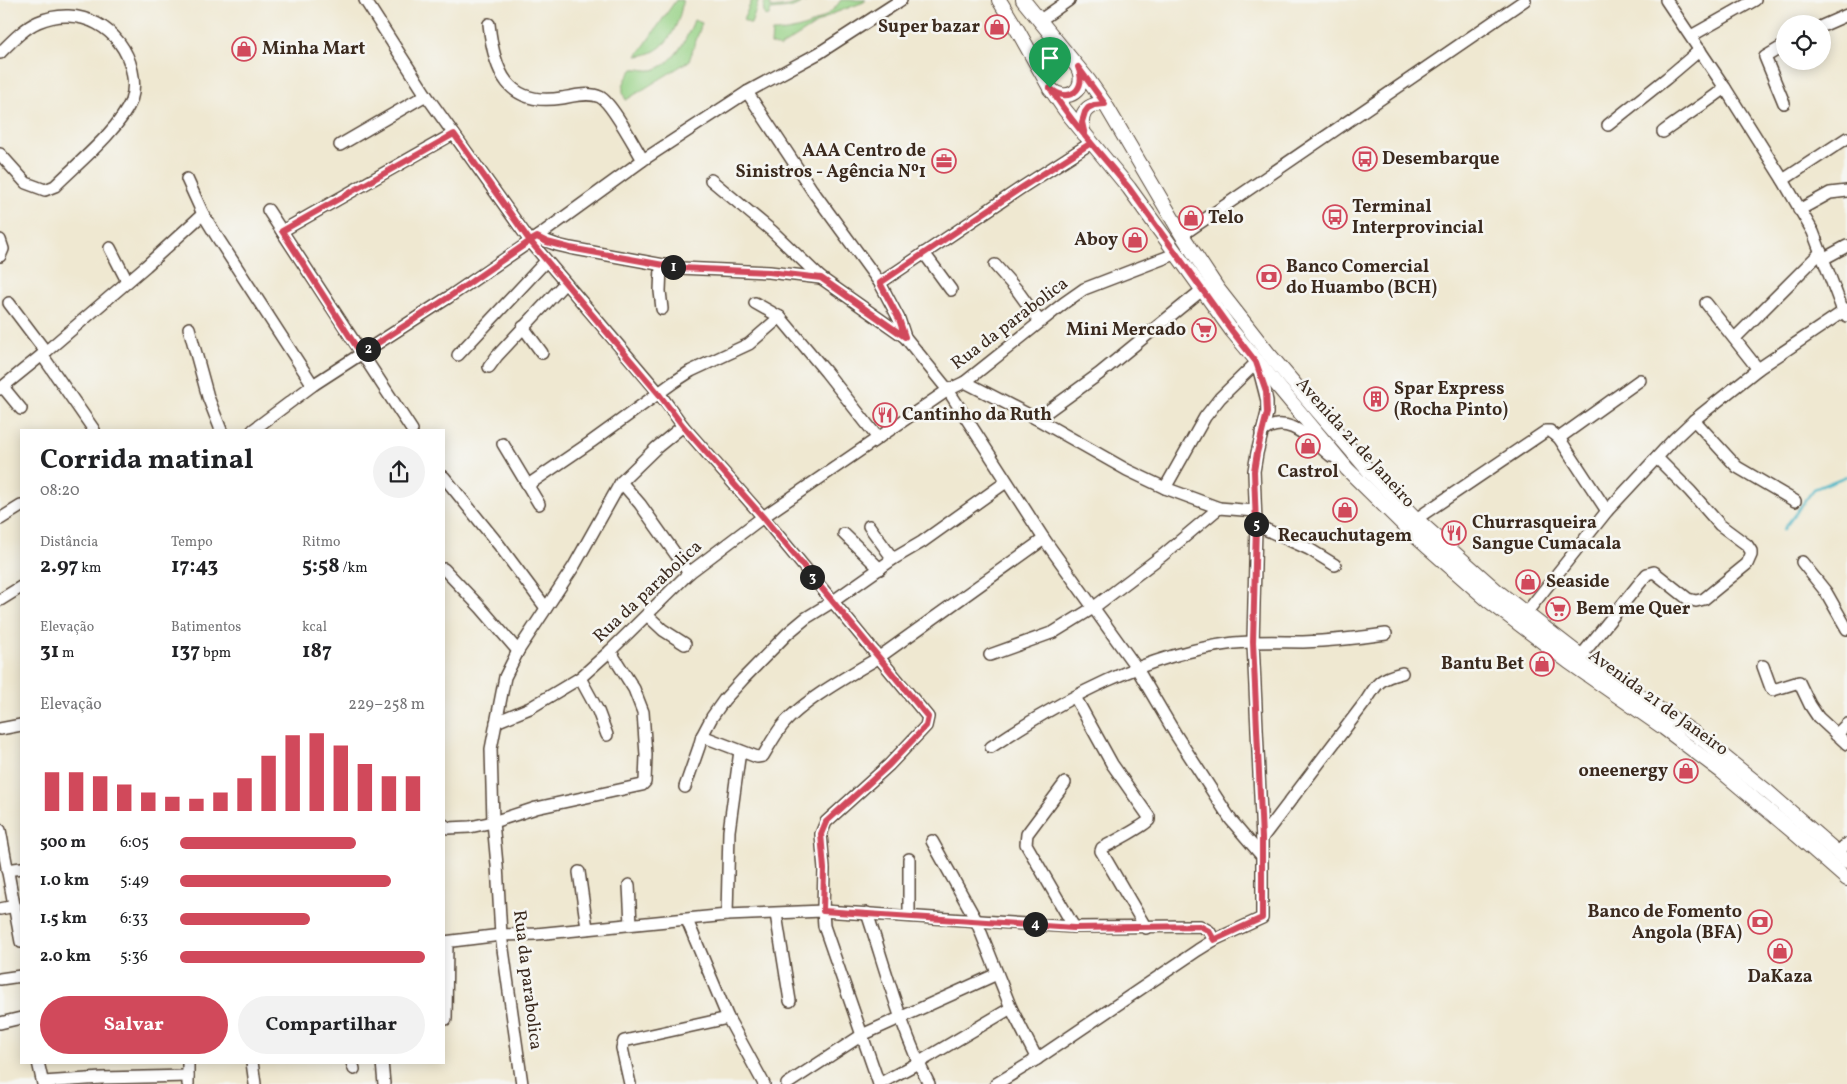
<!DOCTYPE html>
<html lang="pt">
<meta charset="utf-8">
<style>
:root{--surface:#fff;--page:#f2f2f2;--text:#202124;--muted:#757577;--accent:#d1495b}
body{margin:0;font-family:Vollkorn,serif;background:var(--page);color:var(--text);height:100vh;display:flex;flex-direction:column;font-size:19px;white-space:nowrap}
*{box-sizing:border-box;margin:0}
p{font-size:16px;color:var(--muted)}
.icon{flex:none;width:28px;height:28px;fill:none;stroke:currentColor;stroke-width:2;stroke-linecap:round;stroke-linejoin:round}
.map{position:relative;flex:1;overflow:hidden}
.panel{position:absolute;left:20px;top:429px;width:425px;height:635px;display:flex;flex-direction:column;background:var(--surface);border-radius:0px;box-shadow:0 2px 12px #0003}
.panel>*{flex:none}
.fabs{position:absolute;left:1776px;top:15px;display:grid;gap:10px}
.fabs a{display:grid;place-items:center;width:55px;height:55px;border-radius:50%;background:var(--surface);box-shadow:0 2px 12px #0003;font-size:25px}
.pin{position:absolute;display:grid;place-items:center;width:42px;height:42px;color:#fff;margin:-51px -21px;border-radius:50% 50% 50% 0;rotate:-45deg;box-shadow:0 0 5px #0007}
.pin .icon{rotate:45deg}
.km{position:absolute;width:25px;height:25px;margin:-12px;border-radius:50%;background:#222;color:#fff;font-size:14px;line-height:25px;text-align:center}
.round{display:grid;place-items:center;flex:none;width:52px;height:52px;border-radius:26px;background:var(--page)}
.headline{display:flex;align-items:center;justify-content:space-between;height:85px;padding:0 20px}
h1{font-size:28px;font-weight:700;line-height:38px}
.metrics{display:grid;grid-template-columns:repeat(3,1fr);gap:8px;height:85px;padding:5px 20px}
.metrics div{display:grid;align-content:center}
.metrics b{font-size:21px;font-weight:700}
.metrics small{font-size:14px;font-weight:400}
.metrics p{font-size:14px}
.chart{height:140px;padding:10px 20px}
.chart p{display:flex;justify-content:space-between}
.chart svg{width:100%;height:90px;margin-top:5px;stroke:var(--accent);stroke-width:6}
.button{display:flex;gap:10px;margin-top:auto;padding:10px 20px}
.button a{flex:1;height:58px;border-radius:30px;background:var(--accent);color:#fff;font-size:20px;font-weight:700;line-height:58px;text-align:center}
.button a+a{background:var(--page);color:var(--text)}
ul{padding:0 20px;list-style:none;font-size:16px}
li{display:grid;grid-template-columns:80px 60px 1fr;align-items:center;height:38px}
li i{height:12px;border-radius:6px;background:var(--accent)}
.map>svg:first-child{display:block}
.green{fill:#97d286;stroke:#697e52}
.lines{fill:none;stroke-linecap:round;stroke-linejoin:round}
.stream{stroke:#46b3c3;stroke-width:2.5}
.minor-casing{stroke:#564639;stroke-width:14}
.major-casing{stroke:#564639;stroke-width:16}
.minor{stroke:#fff;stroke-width:11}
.major{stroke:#fff;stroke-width:14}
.route-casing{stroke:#fff;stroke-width:10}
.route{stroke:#d1495b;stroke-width:6}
.labels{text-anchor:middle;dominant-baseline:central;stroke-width:5;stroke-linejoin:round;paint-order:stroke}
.poi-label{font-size:18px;font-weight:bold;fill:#3b2a1e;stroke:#f6f6f2;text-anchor:start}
.street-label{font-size:18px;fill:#3b2a1e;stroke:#f6f6f2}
</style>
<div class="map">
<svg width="1847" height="1084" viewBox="0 0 1847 1084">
<rect width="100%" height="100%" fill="#f6f6f2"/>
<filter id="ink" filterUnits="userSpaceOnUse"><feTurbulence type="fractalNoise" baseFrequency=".02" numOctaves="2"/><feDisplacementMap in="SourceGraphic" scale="10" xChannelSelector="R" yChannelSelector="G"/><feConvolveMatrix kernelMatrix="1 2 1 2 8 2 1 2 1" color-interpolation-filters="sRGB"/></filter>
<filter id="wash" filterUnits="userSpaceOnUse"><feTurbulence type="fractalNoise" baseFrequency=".0096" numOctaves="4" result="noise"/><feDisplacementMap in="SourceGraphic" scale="20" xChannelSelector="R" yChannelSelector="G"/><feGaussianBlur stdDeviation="1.12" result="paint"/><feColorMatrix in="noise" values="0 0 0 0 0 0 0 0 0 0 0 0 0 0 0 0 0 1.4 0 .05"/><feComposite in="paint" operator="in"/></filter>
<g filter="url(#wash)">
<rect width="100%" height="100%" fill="#efe8d1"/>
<g class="green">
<path d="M 676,0 L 683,0 C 679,26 667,54 637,56 Z"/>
<path d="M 752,0 L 759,0 L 751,24 L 743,20 Z"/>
<path d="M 805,0 L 810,0 L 790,8 L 771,10 L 769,16 L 765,15 C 763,11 762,3 767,1 L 770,1 L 771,8 L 789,6 Z"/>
<path d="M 841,0 L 866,0 L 864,2 L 832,14 L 780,47 L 771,44 L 772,32 C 798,32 826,22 841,0 Z"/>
<path d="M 694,20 L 702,23 L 689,61 L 626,100 C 619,88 625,79 633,69 C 641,68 648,72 656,69 C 676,61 687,38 694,20 Z"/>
</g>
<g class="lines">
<path class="stream" d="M 1783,530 L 1814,489 L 1847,476"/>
</g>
</g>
<g filter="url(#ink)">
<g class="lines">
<g class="minor-casing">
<g id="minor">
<path d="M 365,0 L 426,95 L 530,241 L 659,393 L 683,426 L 763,517 L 928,717 L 926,726 L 889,765 L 826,822 L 821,834 L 824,869 L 823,911 L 824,926 L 879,1084"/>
<path d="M 1666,0 L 1725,88 L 1783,180 L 1813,232 L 1843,311 L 1847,316"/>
<path d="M 1039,21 L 1069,0"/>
<path d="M 489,24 C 494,71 507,107 562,98 C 573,96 589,92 600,97 C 612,103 635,147 643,160"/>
<path d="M 1822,26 L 1847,15"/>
<path d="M 1691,36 L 1755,0"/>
<path d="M 0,53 C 11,42 24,28 38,22 C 79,4 123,28 132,71 C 134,80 134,92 131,101 C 119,130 78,163 55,186 L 45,190 L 26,183 L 0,154"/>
<path d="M 747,92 L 812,190 L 880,283 L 899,319 L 905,337 L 948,390 L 1044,539 L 1136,667 L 1176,735 L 1231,820 L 1261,855"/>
<path d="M 1784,103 L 1765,57 L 1785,45"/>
<path d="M 1608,125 L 1667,78 L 1700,50"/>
<path d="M 1663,132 C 1683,117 1705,104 1725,88"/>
<path d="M 340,145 L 426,95"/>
<path d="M 187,179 L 203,214 L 219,240 L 313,385"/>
<path d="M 711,180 L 772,231 L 821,278 L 905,337"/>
<path d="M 1783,180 L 1847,138"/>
<path d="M 268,210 L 412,430"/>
<path d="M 1799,210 L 1830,193 L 1847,191"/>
<path d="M 282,231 L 453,134"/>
<path d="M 1182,235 L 1525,0"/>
<path d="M 537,237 L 557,245 L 570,248 L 680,268 L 769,272 L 821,278"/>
<path d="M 0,240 L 3,249 L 0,256"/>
<path d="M 110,248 L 127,281"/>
<path d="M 924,253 L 951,290"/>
<path d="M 1823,259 L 1847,246"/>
<path d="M 995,265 L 1017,290 L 1040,322"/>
<path d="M 661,266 L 660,291 L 662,309"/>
<path d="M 880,283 L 1021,188 L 1091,143"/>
<path d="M 9,303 L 46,352"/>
<path d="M 755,303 L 780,317 L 826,372 L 878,438"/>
<path d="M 1706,303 L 1758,369"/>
<path d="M 523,327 L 542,353"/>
<path d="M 189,328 L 208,397 L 221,430"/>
<path d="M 1735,338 L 1821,252"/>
<path d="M 42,355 L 94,430"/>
<path d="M 458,355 L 546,261"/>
<path d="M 489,367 L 497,356 L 565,283"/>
<path d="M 965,382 L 1037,419 L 1127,470 L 1165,488 L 1219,508 L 1255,511"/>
<path d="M 3,387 L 21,409"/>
<path d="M 0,389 L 42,355 L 146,266 L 203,214"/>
<path d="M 1037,419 L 1099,374 L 1202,290"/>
<path d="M 1694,420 L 1737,467 L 1795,501"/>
<path d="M 253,430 L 313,385 L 449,297 L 537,237 L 643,160 L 747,92 L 819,53 L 901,0"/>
<path d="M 1261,433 C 1286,410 1312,441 1331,456"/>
<path d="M 1559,438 L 1640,380"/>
<path d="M 503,444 L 539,504"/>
<path d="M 444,477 L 499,545 L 546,608"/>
<path d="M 621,482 L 640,504 L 689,573"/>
<path d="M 528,485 L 591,442 L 674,382 L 691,371 L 749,344 L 780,317"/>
<path d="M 0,519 L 21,506"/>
<path d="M 1416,519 L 1546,431 L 1550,431 L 1559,438 L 1607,511"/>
<path d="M 1256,525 L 1309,549 L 1335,565"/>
<path d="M 869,526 L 893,559"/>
<path d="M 844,534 L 880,569"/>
<path d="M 1802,562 L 1826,592 L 1847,629"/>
<path d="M 444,569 L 481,608 L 518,651"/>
<path d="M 0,600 L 21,587"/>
<path d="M 1526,613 L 1607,511 L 1674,439 L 1694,420 L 1758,369 L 1847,309"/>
<path d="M 647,615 L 663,630 L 685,644"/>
<path d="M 990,655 L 1054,632 L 1093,608 L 1163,555 L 1219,508"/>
<path d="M 1581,656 L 1647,574 L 1654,572 L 1688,599 L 1696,601 L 1704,599 L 1747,564 L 1751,555 L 1751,551 L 1747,545 L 1720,525 L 1690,491 L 1657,458"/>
<path d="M 1763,666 L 1771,688 L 1773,690 L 1799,682 L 1810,705 L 1818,717 L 1847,744"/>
<path d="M 580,678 L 598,711 L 607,735"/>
<path d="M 1075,697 L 1112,764 L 1149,817 L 1149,820 C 1144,826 1112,843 1102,848 L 1101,851 L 1146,928"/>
<path d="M 496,722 L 530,708 L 580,678 L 610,651 L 689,573 L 763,517 L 948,390 L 965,382 L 1064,303 L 1084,289 L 1175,254"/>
<path d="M 0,729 L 21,725"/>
<path d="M 1836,735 L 1847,724"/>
<path d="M 702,736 L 757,757 L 763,756 C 769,746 775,735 782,726 C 802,701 850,675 878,658 L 1044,539"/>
<path d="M 991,747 C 1064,698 1146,654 1234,643 C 1257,641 1280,642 1303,642 C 1331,641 1358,638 1386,634"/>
<path d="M 1065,783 L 1027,834 L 1026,844 L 1074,927"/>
<path d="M 685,787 L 699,747 L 702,736 L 712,717 L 724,700 L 743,679 L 788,633 L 806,618 L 832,602 L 893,559 L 922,542 L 1006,482"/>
<path d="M 444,825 L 448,828 L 470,827 L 493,822 L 536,808 L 642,785 L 645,782 L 646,755 L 643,712 L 634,689 L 610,651"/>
<path d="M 0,830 L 21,942"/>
<path d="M 1262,838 L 1366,701 C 1377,683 1380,678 1402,673"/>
<path d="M 932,841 L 976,920 L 1011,1008 L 1037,1059"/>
<path d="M 1837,852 L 1847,844"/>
<path d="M 909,859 L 909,916"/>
<path d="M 7,870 L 21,868"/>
<path d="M 579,872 L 587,928"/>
<path d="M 629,885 L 631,924"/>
<path d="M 0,909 L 15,906"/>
<path d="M 867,913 C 886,970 901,1030 929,1084"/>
<path d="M 776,914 L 790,1001"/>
<path d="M 727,915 L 729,831 L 740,751"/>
<path d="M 687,920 L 728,1018 L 764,1084"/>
<path d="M 444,942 L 501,935 L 536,934 L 727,915 L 823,911 L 1074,927 L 1200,926 L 1209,931 L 1214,940"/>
<path d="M 0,979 L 21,976"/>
<path d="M 446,1019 L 447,942"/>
<path d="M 0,1023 L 21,1018"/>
<path d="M 38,1062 L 43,1084"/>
<path d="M 188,1062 L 188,1084"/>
<path d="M 252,1062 L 255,1084"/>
<path d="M 352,1062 L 354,1069"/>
<path d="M 382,1062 L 384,1084"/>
<path d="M 43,1082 L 102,1078 L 188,1076"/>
<path d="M 522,1084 L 501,935 L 497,865 L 493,822 L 491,749 L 505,677 L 518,651 L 574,566 L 621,482 L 656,448 L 683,426"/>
<path d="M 630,1084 L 622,1048 L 624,1041 L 728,1018"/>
<path d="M 787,1084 L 862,1035 L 997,974"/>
<path d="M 879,1084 L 918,1063 L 1011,1008"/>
<path d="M 996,1084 L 1037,1059 L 1198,950 L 1214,940 L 1262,918 L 1262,838 L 1253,642 L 1256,525 L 1254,471 L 1257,453 L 1267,413 L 1267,401 L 1257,362 L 1220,398 L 1205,417 L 1165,488"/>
</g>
</g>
<g class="major-casing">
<g id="major">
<path d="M 999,0 L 1018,31 L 1050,88 L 1065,110 L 1129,188 L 1232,331 L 1347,469 L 1413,534 L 1489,601 L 1569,662 L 1664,728 L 1721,771 L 1791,830 L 1847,879"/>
<path d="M 1023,0 L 1089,81 L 1105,104 L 1182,235 L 1217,288 L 1268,353 L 1369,471 L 1416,519 L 1497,591 L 1581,656 L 1697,735 L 1769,793 L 1847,861"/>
<path d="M 1050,89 C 1067,104 1088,90 1078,68"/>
<path d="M 1084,134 C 1078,116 1085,103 1105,104"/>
</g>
</g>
<use href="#minor" class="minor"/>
<use href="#major" class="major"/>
</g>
</g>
<g class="lines" filter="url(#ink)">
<g class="route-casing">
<path id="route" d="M 1050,88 C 1062,108 1076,125 1091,143 L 1021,188 L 880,283 L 899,319 L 905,337 L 821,278 L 769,272 L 680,268 L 570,248 L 547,242 L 537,237 L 530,241 L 454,134 L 282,231 L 361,354 L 449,297 L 530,241 L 658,393 L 683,426 L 763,517 L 928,717 L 926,726 L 889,765 L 826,822 L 821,834 L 824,869 L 823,911 L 1074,928 L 1200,926 L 1209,931 L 1214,940 L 1262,918 L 1262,838 L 1253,642 L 1256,525 L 1254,471 L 1257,453 L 1267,413 L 1266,391 L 1256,362 L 1232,331 L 1129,188 L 1085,136 L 1082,122 L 1085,112 L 1088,108 L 1094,105 L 1105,104 L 1078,67 C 1088,89 1068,105 1050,88"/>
</g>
<use href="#route" class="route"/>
</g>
<defs>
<g id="shop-ring" transform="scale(1.25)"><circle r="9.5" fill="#f6f6f2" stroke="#d1495b" stroke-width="1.5"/><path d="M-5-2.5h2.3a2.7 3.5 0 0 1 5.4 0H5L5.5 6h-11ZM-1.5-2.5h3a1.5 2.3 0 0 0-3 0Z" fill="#d1495b"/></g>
<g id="bus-ring" transform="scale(1.25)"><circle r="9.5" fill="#f6f6f2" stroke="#d1495b" stroke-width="1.5"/><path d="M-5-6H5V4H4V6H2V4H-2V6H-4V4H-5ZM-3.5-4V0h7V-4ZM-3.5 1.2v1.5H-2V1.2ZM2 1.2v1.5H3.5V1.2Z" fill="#d1495b"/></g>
<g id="office-ring" transform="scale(1.25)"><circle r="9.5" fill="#f6f6f2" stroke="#d1495b" stroke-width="1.5"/><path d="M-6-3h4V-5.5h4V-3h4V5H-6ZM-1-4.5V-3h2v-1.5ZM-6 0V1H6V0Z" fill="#d1495b"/></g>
<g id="bank-ring" transform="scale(1.25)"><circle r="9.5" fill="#f6f6f2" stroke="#d1495b" stroke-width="1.5"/><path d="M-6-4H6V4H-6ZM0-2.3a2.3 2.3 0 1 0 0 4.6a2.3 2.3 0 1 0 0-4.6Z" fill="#d1495b"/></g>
<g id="supermarket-ring" transform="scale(1.25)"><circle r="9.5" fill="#f6f6f2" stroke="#d1495b" stroke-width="1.5"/><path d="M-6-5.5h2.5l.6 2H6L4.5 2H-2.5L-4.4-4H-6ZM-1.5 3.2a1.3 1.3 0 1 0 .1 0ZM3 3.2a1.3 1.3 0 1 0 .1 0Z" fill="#d1495b"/></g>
<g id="building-ring" transform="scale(1.25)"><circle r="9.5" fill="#f6f6f2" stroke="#d1495b" stroke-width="1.5"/><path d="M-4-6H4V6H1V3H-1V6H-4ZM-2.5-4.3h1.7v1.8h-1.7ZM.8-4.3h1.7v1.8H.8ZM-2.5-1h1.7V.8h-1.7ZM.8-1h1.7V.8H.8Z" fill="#d1495b"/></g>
<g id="restaurant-ring" transform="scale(1.25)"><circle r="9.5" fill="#f6f6f2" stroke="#d1495b" stroke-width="1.5"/><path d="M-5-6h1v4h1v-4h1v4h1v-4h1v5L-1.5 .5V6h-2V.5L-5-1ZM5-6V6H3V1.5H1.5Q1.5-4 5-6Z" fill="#d1495b"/></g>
</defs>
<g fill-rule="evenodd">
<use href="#shop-ring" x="997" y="27"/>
<use href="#shop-ring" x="244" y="49"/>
<use href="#bus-ring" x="1365" y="159"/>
<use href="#office-ring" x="944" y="161"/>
<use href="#bus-ring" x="1335" y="217"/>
<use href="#shop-ring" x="1191" y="218"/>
<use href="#shop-ring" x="1135" y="240"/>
<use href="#bank-ring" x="1269" y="277"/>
<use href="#supermarket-ring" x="1204" y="330"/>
<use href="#building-ring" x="1376" y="399"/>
<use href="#restaurant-ring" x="885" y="415"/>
<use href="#shop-ring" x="1308" y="446"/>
<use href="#shop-ring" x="1345" y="510"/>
<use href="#restaurant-ring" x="1454" y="533"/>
<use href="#shop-ring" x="1528" y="582"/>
<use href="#supermarket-ring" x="1558" y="609"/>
<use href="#shop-ring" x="1542" y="664"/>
<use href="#shop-ring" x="1686" y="771"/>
<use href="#bank-ring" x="1760" y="922"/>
<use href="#shop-ring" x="1780" y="951"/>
</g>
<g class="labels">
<g class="poi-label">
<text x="980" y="27" text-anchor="end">Super bazar</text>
<text x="262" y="49">Minha Mart</text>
<text x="926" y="151" text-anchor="end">AAA Centro de<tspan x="926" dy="21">Sinistros - Agência Nº1</tspan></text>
<text x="1382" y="159">Desembarque</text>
<text x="1352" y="207">Terminal<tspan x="1352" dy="21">Interprovincial</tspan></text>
<text x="1208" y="218">Telo</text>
<text x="1118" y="240" text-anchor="end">Aboy</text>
<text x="1286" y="267">Banco Comercial<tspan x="1286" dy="21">do Huambo (BCH)</tspan></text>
<text x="1186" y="330" text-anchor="end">Mini Mercado</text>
<text x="1394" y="389">Spar Express<tspan x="1394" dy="21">(Rocha Pinto)</tspan></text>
<text x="902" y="415">Cantinho da Ruth</text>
<text x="1308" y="472" text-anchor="middle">Castrol</text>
<text x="1472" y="523">Churrasqueira<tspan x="1472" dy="21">Sangue Cumacala</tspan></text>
<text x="1345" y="536" text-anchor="middle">Recauchutagem</text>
<text x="1546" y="582">Seaside</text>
<text x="1576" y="609">Bem me Quer</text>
<text x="1524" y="664" text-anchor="end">Bantu Bet</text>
<text x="1668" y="771" text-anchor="end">oneenergy</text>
<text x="1742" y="912" text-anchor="end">Banco de Fomento<tspan x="1742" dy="21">Angola (BFA)</tspan></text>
<text x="1780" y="977" text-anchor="middle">DaKaza</text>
</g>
<g class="street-label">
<text transform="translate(1010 324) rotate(-37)">Rua da parabolica</text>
<text transform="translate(1355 443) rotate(48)">Avenida 21 de Janeiro</text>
<text transform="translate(648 592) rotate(-43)">Rua da parabolica</text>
<text transform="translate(1658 703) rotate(36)">Avenida 21 de Janeiro</text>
<text transform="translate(527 980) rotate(83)">Rua da parabolica</text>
</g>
</g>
</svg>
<div class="fabs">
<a><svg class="icon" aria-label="locate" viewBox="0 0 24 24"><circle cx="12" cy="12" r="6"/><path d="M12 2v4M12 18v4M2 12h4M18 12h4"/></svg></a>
</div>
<div class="pin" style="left:1050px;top:88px;background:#1e9e55"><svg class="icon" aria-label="arrive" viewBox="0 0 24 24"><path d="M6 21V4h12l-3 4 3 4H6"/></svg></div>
<b class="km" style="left:673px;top:267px">1</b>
<b class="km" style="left:368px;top:349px">2</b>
<b class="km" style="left:812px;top:577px">3</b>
<b class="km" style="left:1035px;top:924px">4</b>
<b class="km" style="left:1256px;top:524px">5</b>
<section class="panel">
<div class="headline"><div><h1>Corrida matinal</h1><p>08:20</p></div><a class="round"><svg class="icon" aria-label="share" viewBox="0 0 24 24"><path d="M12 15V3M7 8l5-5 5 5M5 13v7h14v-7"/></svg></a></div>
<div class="metrics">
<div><p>Distância</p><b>2.97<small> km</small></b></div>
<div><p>Tempo</p><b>17:43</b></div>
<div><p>Ritmo</p><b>5:58<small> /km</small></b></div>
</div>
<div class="metrics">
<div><p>Elevação</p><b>31<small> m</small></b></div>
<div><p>Batimentos</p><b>137<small> bpm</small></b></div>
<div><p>kcal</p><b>187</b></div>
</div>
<div class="chart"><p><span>Elevação</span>229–258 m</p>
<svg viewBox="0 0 160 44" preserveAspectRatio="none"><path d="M5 44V25M15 44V25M25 44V27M35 44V31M45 44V35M55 44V37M65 44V38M75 44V35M85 44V28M95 44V17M105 44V7M115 44V6M125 44V12M135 44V21M145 44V27M155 44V27"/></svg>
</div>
<ul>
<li><b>500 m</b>6:05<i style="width:72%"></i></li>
<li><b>1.0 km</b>5:49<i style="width:86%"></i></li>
<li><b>1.5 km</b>6:33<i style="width:53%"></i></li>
<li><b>2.0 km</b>5:36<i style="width:100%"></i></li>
</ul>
<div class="button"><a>Salvar</a><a>Compartilhar</a></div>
</section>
</div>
